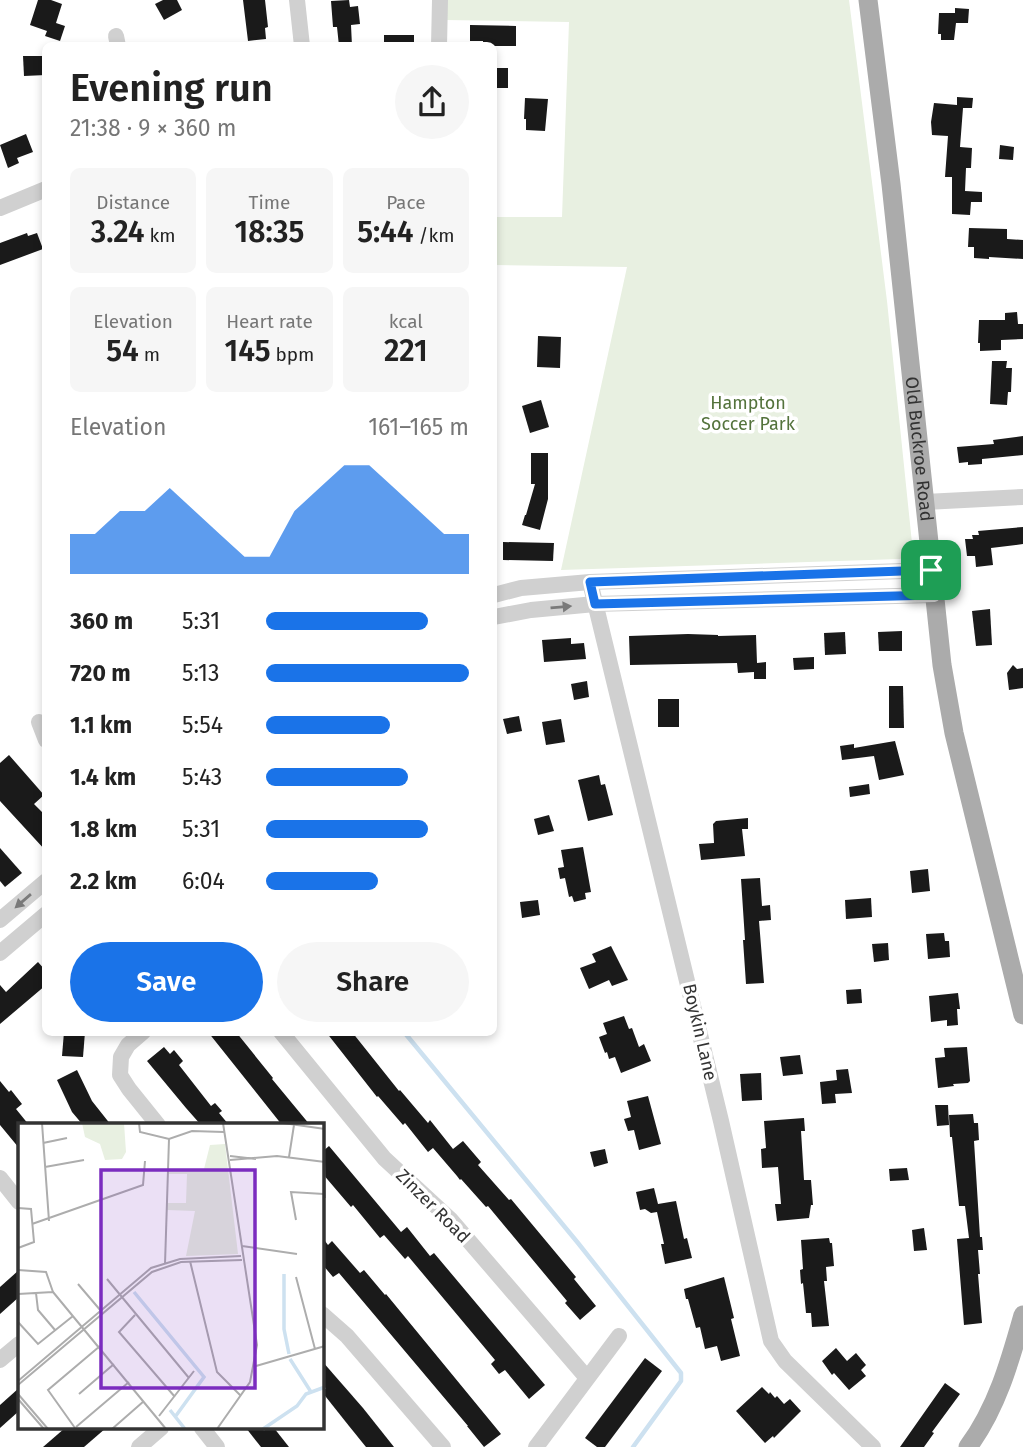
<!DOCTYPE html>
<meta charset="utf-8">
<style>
:root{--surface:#fff;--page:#f6f6f6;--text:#222;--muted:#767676;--accent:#1a73e8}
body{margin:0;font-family:"Fira Sans",sans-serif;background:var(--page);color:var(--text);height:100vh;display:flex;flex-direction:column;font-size:26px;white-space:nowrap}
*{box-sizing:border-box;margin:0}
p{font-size:23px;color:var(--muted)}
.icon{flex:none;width:38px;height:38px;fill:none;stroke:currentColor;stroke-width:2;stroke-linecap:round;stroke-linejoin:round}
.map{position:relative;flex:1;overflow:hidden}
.details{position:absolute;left:42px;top:42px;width:455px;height:994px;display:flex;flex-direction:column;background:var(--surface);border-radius:10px;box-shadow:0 4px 10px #0003}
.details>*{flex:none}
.pin{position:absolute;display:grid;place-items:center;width:60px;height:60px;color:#fff;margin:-30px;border-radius:14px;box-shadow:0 4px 10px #0006}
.round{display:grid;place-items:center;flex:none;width:74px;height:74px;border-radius:37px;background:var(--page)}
.head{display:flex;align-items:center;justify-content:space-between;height:119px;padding:0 28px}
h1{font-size:38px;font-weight:600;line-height:52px}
.metrics{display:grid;grid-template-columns:repeat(3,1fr);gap:10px;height:119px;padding:7px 28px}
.metrics div{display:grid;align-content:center;border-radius:10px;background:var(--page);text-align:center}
.metrics b{font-size:30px;font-weight:600}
.metrics small{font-size:19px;font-weight:400}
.metrics p{font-size:19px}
.chart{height:196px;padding:14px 28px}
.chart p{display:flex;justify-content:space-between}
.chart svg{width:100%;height:126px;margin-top:7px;fill:var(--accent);opacity:.7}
.cta{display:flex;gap:14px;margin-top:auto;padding:14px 28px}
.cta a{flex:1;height:80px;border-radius:42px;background:var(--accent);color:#fff;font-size:28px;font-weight:600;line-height:80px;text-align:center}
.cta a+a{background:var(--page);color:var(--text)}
ul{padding:0 28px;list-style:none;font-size:23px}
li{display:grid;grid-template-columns:112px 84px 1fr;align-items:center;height:52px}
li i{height:18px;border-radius:9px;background:var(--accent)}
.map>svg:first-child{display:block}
.green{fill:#e8f0e1}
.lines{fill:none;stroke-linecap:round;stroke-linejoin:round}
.stream{stroke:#cde1f0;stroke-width:4.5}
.building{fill:#1a1a1a}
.minor{stroke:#d0d0d0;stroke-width:16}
.major{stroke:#ababab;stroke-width:19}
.oneway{fill:#7a7a7a}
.route-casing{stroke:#fff;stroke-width:14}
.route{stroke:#1a73e8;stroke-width:9}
.labels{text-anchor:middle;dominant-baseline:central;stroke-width:7;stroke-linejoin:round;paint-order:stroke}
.park-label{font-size:18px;fill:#54733c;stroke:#fff}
.street-label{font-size:18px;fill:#333;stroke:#fff}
.inset-river{fill:none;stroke:#cde1f0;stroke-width:3.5}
.inset-road{fill:none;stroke:#adadad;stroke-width:2}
.view{fill:#7b2cbf;fill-opacity:0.15;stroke:#7b2cbf;stroke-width:3.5}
.inset-edge{fill:none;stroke:#333;stroke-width:3.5}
</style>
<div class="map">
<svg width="1023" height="1447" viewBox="0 0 1023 1447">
<rect width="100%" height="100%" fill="#fff"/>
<path class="green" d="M 445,0 L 849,0 L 887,301 L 912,543 L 910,553 L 900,559 L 561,570 L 627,267 L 494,265 L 494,217 L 562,217 L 569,22 L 445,20 Z"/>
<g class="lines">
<path class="stream" d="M 404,1032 L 578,1243 L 681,1373 L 681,1381 L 633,1447"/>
</g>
<g class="building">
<path d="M 38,0 L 51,0 L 62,4 L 56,23 L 65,26 L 60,41 L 45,36 L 47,31 L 30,25 Z"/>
<path d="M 163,0 L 177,0 L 182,10 L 164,20 L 155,4 Z"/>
<path d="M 243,0 L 265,0 L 268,27 L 265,28 L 266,39 L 248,41 Z"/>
<path d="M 349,0 L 350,7 L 358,6 L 360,24 L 351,25 L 352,46 L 339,46 L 337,27 L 333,27 L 331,1 Z"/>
<path d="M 955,8 L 969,9 L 968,23 L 956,23 L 954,40 L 941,40 L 941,34 L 938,34 L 939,13 L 955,13 Z"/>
<path d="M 470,25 L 516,26 L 516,46 L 483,46 L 483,41 L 470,41 Z"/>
<rect x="384" y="35" width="30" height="11"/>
<path d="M 23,56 L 46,56 L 46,75 L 24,76 Z"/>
<rect x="494" y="68" width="14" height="20"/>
<path d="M 957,97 L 973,98 L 972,108 L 963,108 L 960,147 L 972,148 L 971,168 L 966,168 L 965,191 L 982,192 L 982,202 L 971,202 L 970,215 L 952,214 L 952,177 L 945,177 L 948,136 L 932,135 L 931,122 L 934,103 L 957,105 Z"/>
<path d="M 525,98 L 548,99 L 545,131 L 526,130 L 526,119 L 524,119 Z"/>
<path d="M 26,134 L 33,152 L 17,158 L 19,163 L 8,168 L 0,145 Z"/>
<path d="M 1000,145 L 1014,147 L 1013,160 L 999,159 Z"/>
<path d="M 969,228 L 1007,229 L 1007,239 L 1023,240 L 1023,259 L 989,257 L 989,259 L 974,258 L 974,247 L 968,247 Z"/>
<path d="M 27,233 L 28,236 L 37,233 L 43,249 L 0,265 L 0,243 Z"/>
<path d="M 1017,312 L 1018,324 L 1023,324 L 1023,339 L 1001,340 L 1001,350 L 980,351 L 980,343 L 978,343 L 979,320 L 1005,320 L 1005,313 Z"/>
<path d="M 538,336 L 561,337 L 560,368 L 537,367 Z"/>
<path d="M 992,361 L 1007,361 L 1006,368 L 1012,368 L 1011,392 L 1008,392 L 1007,405 L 990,404 Z"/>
<path d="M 541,400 L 549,427 L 530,433 L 522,406 Z"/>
<path d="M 1023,436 L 1023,455 L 982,459 L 982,464 L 968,465 L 968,462 L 959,463 L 957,447 L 994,444 L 993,440 Z"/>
<path d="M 531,453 L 548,453 L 548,499 L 540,530 L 522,525 L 525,515 L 526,515 L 535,484 L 531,484 Z"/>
<path d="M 1023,527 L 1023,544 L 991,548 L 993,565 L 976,567 L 975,556 L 967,556 L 965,539 L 973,539 L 972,535 L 979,535 L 978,531 Z"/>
<path d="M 503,542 L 554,543 L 553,561 L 503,560 Z"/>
<path d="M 990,609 L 992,645 L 976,646 L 972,611 Z"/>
<path d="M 902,631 L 902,651 L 879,651 L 878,632 Z"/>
<path d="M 845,632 L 846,654 L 825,655 L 824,633 Z"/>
<path d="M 688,634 L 718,635 L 718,636 L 756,635 L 757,663 L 766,662 L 766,679 L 754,679 L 754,672 L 738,673 L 737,663 L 630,665 L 629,636 Z"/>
<path d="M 571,638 L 571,644 L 584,643 L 586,659 L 544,662 L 542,640 Z"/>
<path d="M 814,657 L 814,669 L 794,670 L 793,658 Z"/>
<path d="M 1013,665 L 1017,669 L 1023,668 L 1023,688 L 1009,690 L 1007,673 Z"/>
<path d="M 587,681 L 589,697 L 574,700 L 571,684 Z"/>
<path d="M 889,686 L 903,686 L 904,728 L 889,728 Z"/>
<rect x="658" y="699" width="21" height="28"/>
<path d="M 519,716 L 522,731 L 507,734 L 503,719 Z"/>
<path d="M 561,719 L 565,742 L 546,745 L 542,722 Z"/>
<path d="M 895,741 L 904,775 L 879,780 L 874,756 L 842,760 L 840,746 L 854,744 L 854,748 Z"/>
<path d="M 9,755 L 44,795 L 34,804 L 46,816 L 46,851 L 0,801 L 0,763 Z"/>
<path d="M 599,775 L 601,785 L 605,784 L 613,815 L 588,821 L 578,780 Z"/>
<path d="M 869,784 L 870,794 L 850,797 L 849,787 Z"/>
<path d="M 549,815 L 554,831 L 538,835 L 534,819 Z"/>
<path d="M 748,818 L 748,829 L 742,829 L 745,856 L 701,860 L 699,844 L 714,843 L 713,824 L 716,821 Z"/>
<path d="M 583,847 L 591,892 L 585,893 L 586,899 L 574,902 L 572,896 L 569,897 L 565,878 L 560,879 L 558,868 L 564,867 L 561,850 Z"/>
<path d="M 0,848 L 22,873 L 5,887 L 0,881 Z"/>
<path d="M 928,869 L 930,891 L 912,893 L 910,871 Z"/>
<path d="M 760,878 L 762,906 L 770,905 L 771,920 L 759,921 L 764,983 L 746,984 L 743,940 L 745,940 L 741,879 Z"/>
<path d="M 871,898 L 872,917 L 846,919 L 845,900 Z"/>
<path d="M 538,900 L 540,915 L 522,918 L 520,902 Z"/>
<path d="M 944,933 L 945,941 L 949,941 L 950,957 L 928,959 L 926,934 Z"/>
<path d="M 888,943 L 889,960 L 874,962 L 872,944 Z"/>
<path d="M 611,946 L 628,980 L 612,986 L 609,980 L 589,989 L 580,968 L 596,962 L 592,954 Z"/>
<path d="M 38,962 L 46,971 L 46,985 L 0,1024 L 0,985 L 6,992 Z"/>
<path d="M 861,989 L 862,1003 L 847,1004 L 846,990 Z"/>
<path d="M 958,993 L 960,1009 L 957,1009 L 958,1025 L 947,1026 L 947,1020 L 931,1022 L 929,996 Z"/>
<path d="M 624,1016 L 629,1029 L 632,1028 L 639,1047 L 644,1044 L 651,1061 L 621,1073 L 615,1057 L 609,1059 L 607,1052 L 605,1053 L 599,1037 L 607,1034 L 603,1023 Z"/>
<path d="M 64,1032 L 85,1032 L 83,1057 L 62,1056 Z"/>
<path d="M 208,1032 L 236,1032 L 273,1078 L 272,1079 L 310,1125 L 282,1125 Z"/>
<path d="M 326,1032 L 352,1032 L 399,1091 L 400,1090 L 428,1123 L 430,1120 L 453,1149 L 463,1141 L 481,1162 L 478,1165 L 509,1200 L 511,1199 L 576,1277 L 574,1279 L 596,1306 L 580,1320 L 565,1303 L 567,1301 L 488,1206 L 486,1207 L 461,1179 L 460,1180 L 457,1176 L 433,1148 L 428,1152 L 405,1123 L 403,1125 L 378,1096 L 377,1097 Z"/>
<path d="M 164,1047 L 170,1054 L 174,1050 L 183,1061 L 179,1065 L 211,1106 L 215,1103 L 222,1111 L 219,1113 L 229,1125 L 201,1125 L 186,1108 L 147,1061 Z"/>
<path d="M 967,1047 L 970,1081 L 968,1083 L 953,1084 L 954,1086 L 938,1088 L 935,1058 L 945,1057 L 944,1048 Z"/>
<path d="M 800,1055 L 803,1074 L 783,1076 L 780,1057 Z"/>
<path d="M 848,1069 L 852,1093 L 835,1094 L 836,1103 L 822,1104 L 820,1082 L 837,1080 L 836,1070 Z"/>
<path d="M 77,1070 L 92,1101 L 111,1125 L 83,1125 L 72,1112 L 57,1080 Z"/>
<path d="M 761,1073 L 762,1100 L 742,1101 L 740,1074 Z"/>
<path d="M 0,1081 L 9,1092 L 11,1090 L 22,1104 L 16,1109 L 29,1125 L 19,1125 L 19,1148 L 0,1125 Z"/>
<path d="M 648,1096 L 661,1144 L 639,1150 L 634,1130 L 628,1131 L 624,1119 L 631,1117 L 627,1101 Z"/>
<path d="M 935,1105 L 948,1105 L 949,1125 L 937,1126 Z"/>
<path d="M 973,1114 L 974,1123 L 978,1123 L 979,1140 L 974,1141 L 980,1237 L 982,1237 L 983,1250 L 978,1250 L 980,1274 L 978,1274 L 982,1323 L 964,1325 L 957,1239 L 969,1238 L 965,1206 L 959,1206 L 952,1137 L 950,1137 L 949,1115 Z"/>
<path d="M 804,1118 L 805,1131 L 801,1131 L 804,1180 L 811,1180 L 813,1205 L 811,1205 L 809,1218 L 777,1221 L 775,1204 L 781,1204 L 778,1167 L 762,1168 L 761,1149 L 766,1148 L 764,1121 Z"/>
<path d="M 329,1146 L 401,1232 L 407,1227 L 430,1256 L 434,1253 L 545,1385 L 529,1399 L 505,1370 L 499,1374 L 491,1364 L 495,1360 L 408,1256 L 405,1259 L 384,1235 L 380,1238 L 353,1205 L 351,1207 L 322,1173 L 322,1152 Z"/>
<path d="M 605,1149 L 608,1163 L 594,1167 L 590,1152 Z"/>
<path d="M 907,1168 L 909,1180 L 890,1181 L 889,1169 Z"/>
<path d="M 654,1188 L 658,1204 L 676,1201 L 684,1239 L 687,1238 L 692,1258 L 665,1264 L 661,1244 L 664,1244 L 657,1212 L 651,1213 L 645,1209 L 640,1210 L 636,1192 Z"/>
<path d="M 924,1228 L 927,1250 L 914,1251 L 912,1230 Z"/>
<path d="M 322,1237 L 328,1245 L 332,1241 L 360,1273 L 364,1270 L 385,1295 L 386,1294 L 501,1434 L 484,1447 L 467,1426 L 468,1426 L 339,1273 L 333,1277 L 322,1264 Z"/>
<path d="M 829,1238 L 830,1243 L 832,1243 L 834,1266 L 826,1267 L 827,1281 L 824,1281 L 829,1326 L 812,1327 L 811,1313 L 806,1313 L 803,1283 L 801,1284 L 800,1270 L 803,1269 L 801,1240 Z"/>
<path d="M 19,1270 L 19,1297 L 0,1314 L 0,1287 Z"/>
<path d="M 724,1277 L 734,1318 L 731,1319 L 740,1356 L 721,1361 L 717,1346 L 705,1349 L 700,1327 L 696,1328 L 688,1299 L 686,1299 L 684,1289 Z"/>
<path d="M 836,1348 L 847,1361 L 856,1353 L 866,1365 L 861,1370 L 866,1376 L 849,1390 L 834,1373 L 832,1375 L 822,1361 Z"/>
<path d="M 645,1358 L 662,1371 L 605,1447 L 597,1447 L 585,1438 Z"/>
<path d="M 322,1361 L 363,1408 L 394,1447 L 366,1447 L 349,1426 L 322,1392 Z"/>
<path d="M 945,1383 L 960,1394 L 932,1432 L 934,1433 L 924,1447 L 900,1447 Z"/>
<path d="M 762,1387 L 769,1394 L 770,1392 L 775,1398 L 777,1396 L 784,1404 L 790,1399 L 801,1411 L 774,1438 L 773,1436 L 765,1443 L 736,1411 Z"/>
<path d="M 19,1388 L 19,1411 L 0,1428 L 0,1405 Z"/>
<path d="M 65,1428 L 106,1428 L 84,1447 L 43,1447 Z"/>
<path d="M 246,1428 L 274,1428 L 289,1447 L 261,1447 Z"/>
</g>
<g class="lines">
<g class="minor">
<path d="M 297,0 L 302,46"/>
<path d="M 116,36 L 118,46"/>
<path d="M 439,46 L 440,0"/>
<path d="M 0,208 L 46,189"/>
<path d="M 925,502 L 1023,497"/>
<path d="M 590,582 L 721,1121 L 771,1341 L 785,1361 L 873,1447"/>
<path d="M 494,595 L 521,588 L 590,582 L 931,570"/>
<path d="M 494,617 L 531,610 L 595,604 L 934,595"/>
<path d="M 39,722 L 46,740"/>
<path d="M 0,920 L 46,881"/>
<path d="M 0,953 L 46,914"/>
<path d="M 143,1032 L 128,1045 L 121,1057 L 120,1075 L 129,1089 L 158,1125"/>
<path d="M 281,1032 L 384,1158 L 450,1219 L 587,1378"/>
<path d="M 0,1178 L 19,1202"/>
<path d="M 322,1314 L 347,1336 L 443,1447"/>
<path d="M 0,1360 L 19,1344"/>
<path d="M 202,1428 L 217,1447"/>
<path d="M 139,1447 L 161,1428"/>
<path d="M 536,1447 L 619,1336"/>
</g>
<g class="major">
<path id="s1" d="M 868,0 L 891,184 L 942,665 L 954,733 L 1023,1015"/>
<path d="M 968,1447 C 997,1408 1010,1361 1023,1315"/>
</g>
</g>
<defs><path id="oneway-solid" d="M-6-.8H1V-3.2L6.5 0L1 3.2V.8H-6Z" transform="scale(1.75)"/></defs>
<g class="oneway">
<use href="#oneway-solid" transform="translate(561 607) rotate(-5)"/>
<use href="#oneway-solid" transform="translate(23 901) rotate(139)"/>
</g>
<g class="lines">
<g class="route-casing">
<path id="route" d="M 931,570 L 934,595 L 595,604 L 590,582 Z"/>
</g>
<use href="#route" class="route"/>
</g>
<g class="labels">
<g class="park-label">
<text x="748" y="403">Hampton<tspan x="748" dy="21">Soccer Park</tspan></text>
</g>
<g class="street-label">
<text stroke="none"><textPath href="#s1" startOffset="452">Old Buckroe Road</textPath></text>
<text transform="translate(700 1032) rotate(77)">Boykin Lane</text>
<text transform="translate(433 1206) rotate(45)">Zinzer Road</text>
</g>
</g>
<g transform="translate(18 1123)">
<rect width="306" height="306" fill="#fff"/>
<path d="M 64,0 L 106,0 L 108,29 L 104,36 L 87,37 L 82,21 L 67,14 ZM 207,21 L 220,131 L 168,133 L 177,88 L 149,87 L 149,80 L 168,80 L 169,51 L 150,51 L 150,46 L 186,46 L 192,22 Z" fill="#e8f0e1"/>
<path class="inset-river" d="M 266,151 L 266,206 L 271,231M 116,169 L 186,254 L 157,294M 272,236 L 293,269M 152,287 L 167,306M 245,306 L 279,283 L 288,271 L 307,264"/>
<path class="inset-road" d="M 24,0 L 31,98M 121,0 L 122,9 L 151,16 L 174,8 L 206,9M 265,0 L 307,6M 25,20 L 49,15M 212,33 L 238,36M 271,34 L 276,2M 212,37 L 259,33 L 307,39M 306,39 L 307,75M 27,44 L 66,37M 0,85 L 13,86 L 16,119 L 0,125M 278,97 L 273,69 L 306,71M 14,101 L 125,62 L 127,38M 224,123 L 279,131M 172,138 L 199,249 L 223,273M 147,141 L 151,16M 0,147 L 28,149 L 35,169M 278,154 L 297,226M 89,156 L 171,255M 60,161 L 83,188M 35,169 L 148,306M 18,170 L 20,187 L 37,207M 0,171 L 35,169M 117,192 L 101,209 L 157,274M 0,199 L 20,221 L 55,193M 238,243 L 307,223M 0,258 L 133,145 L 162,136 L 223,133M 0,262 L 134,149 L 163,139 L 224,137M 0,271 L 30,306M 61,271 L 96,241M 0,276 L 26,306M 141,293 L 176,248M 58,304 L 111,259M 57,305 L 30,267 L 82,223M 94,306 L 126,278M 199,306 L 232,259 L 239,222 L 205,0"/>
<path class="view" d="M 83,47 L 237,47 L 237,265 L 83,265 Z"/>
<rect width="306" height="306" class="inset-edge"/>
</g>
</svg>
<div class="pin" style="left:931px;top:570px;background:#1e9e55"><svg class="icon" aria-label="arrive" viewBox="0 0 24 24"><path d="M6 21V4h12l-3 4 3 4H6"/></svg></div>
<section class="details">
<div class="head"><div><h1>Evening run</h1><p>21:38 · 9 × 360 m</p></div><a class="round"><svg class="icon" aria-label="share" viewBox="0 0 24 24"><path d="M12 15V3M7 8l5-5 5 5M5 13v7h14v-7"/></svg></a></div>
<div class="metrics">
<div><p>Distance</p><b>3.24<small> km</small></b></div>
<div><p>Time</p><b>18:35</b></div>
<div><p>Pace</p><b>5:44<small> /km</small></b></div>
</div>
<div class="metrics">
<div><p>Elevation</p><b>54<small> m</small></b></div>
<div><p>Heart rate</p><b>145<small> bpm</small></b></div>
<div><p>kcal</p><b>221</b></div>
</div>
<div class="chart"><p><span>Elevation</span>161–165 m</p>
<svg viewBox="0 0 160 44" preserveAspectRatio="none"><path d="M0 44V30L10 30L20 22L30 22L40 14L50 22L60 30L70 38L80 38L90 22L100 14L110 6L120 6L130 14L140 22L150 30L160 30V44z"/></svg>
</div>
<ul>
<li><b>360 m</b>5:31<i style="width:80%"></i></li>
<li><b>720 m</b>5:13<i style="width:100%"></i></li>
<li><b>1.1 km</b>5:54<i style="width:61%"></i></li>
<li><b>1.4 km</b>5:43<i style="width:70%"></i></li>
<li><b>1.8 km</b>5:31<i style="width:80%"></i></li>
<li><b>2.2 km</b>6:04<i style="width:55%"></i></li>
</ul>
<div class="cta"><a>Save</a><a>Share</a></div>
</section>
</div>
